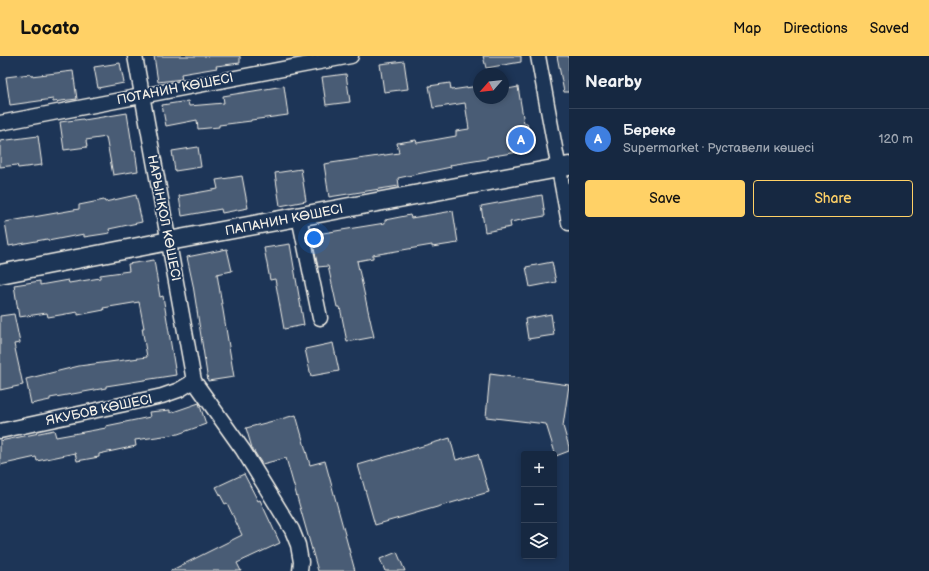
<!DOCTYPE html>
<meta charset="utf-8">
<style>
:root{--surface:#162841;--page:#23344c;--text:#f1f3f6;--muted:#9ea6b1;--line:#35445a;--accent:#ffd166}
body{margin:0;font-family:"Balsamiq Sans",sans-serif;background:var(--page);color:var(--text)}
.controls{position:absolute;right:12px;bottom:12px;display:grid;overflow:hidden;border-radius:4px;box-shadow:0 2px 6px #0003}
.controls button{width:36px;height:36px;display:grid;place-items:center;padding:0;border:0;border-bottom:1px solid var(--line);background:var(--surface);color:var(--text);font:20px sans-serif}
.compass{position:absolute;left:473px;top:12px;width:36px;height:36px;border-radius:50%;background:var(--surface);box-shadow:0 2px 6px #0003;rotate:242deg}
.you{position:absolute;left:314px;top:182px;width:14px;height:14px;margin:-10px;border:3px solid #fff;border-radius:50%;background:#1a73e8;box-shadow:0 0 0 6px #1a73e833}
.badge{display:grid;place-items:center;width:26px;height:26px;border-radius:50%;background:var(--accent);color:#fff;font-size:13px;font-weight:700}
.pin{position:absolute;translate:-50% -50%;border:2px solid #fff;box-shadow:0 1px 4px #0006}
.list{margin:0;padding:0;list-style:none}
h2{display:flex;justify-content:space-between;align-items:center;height:52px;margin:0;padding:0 16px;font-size:17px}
h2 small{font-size:13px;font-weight:400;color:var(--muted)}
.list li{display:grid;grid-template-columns:26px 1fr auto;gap:12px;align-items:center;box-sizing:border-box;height:60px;padding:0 16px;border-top:1px solid var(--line)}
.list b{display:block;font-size:15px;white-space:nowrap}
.list p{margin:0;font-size:13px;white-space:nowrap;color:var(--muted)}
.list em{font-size:13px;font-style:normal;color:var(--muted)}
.actions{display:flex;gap:8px;padding:12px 16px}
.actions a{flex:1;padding:9px 0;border:1px solid var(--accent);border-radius:4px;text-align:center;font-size:14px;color:var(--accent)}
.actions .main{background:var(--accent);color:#111}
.icon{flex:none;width:22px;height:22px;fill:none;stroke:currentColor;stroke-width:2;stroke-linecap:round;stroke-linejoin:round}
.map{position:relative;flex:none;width:569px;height:515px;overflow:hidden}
header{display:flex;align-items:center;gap:24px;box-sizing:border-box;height:56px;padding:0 20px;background:var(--accent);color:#111}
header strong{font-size:19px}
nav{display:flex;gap:22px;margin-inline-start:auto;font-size:14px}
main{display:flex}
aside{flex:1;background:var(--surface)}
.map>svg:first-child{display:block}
</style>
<header>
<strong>Locato</strong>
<nav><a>Map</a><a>Directions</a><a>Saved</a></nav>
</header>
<main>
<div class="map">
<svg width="569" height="515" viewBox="0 0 569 515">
<rect width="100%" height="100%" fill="#1d3557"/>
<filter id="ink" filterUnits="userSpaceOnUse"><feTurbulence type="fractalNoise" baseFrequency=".025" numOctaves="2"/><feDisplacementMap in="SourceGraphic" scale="8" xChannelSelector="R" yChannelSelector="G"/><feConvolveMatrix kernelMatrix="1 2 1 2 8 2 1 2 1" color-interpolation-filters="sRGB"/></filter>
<g filter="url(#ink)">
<g fill="#485b74" stroke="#f4f1e8">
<path d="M154,0H240V7L216,10L217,12L181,18L182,23L158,26Z"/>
<path d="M483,0H521V6L486,12Z"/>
<path d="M557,0H569V36H564Z"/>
<path d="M404,5L408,33L384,36L380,8Z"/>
<path d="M120,7L124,27L98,32L94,11Z"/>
<path d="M73,15L77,43L53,46V43L10,49L6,21L30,18L31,20Z"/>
<path d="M346,18L350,46L326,49L322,21Z"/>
<path d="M450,27L451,34L479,30V42H503V34L518,31L524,67H527L531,94L487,101V103L450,109L451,111L398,122L399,130L329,141L324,108L399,97L397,87L416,84L417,87L456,80V75L469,73L465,47L433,52L429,30Z"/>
<path d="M284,30L288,59L251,64V65L219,69V71L198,73L197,64L166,70L162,49L188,45L189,50L224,47L223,40Z"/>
<path d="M127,57L133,95L135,94L138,115L113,119L106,81L86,84L87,91L64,94L60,66L83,63L84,64Z"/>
<path d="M38,80L42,109L18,112L17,109L0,111V85Z"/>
<path d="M198,91L201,111L175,115L172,95Z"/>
<path d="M301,113L306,145L280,150L275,117Z"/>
<path d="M242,120L248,152L222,157L221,153L182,160L179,140L218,133L216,124Z"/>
<path d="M136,139L142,166L109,173L110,177L84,181V178L48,185L47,183L9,190L5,166L79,153V149L104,144L105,146Z"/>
<path d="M542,139L545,160L510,166L511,171L485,176L481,150Z"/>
<path d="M453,155L458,187L432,191V189L373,199V202L357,205L374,281L347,286L340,251H337L328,210L318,211L311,179L385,167V164L410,159L411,162Z"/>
<path d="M290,188L304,269L284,273L275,223L270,224L264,192Z"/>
<path d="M227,193L232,215L217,218L234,321L208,325L193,229L187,201Z"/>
<path d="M154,204L160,241L163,240L176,319L106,330V332L50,342V344L31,348L26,323L79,310L147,301L142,272H144L139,246L103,252L104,254L78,259V256L48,261L47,257L19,261L14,229L40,225V229L68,224L69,227L100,222V219L129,215L128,208Z"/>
<path d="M552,206L556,226L530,231L526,211Z"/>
<path d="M14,258L20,287L14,288L23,329L0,334V260Z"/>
<path d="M551,258L554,279L528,283L525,263Z"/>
<path d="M333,287L339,315L311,320L305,293Z"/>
<path d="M490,318L569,329L563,370L569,391V395L556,400L546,368L486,361Z"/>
<path d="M199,347L206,368L178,378L135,384L136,390L99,398V401L77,405L75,397L37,405L36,401L0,409V385L54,374L56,381L106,372V370L150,361L149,356L170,354V357Z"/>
<path d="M296,359L310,409L325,405L355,515H318L286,402L262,408L252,392L246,372Z"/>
<path d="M450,382L456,404L478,398L489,436L375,469L358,409Z"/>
<path d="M244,418L258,445L260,444L280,487L237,507L241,515H170L242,479L227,447L225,448L216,431Z"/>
<path d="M397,496L405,515H385L380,503Z"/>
</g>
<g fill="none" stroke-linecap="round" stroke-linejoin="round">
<g stroke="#f4f1e8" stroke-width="17">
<g id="minor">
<path d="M135,0L194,325L243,394L292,474L298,489L301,506L300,515"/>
<path d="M538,0L569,167"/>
<path d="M0,67L351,0"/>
<path d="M299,161L320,262"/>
<path d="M0,375L162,340L179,334L194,325"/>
</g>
</g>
<g stroke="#f4f1e8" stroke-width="21">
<path id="major" d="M0,218L169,185L569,110"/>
</g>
<use href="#minor" stroke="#1d3557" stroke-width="14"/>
<use href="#major" stroke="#1d3557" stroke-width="18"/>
</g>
</g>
<g text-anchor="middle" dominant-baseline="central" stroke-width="3.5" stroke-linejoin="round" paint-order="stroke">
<g font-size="13" fill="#f4f1e8" stroke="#1d3557">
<text transform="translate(175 33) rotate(-11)">ПОТАНИН КӨШЕСІ</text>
<text transform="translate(164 162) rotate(79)">НАРЫНҚОЛ КӨШЕСІ</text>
<text transform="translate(284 164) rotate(-11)">ПАПАНИН КӨШЕСІ</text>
<text transform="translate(99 354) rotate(-12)">ЯКУБОВ КӨШЕСІ</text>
</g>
</g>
</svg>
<div class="controls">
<button>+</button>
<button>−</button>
<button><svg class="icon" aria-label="layers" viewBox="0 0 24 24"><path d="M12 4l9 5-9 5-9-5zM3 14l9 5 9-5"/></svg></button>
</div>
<svg class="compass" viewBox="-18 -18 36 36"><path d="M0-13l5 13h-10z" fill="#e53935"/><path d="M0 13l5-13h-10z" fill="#9ea6b1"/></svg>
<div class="you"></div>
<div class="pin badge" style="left:521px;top:84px;background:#3f7fe0">A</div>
</div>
<aside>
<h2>Nearby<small></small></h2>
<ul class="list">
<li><span class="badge" style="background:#3f7fe0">A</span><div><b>Береке</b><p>Supermarket · Руставели көшесі</p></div><em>120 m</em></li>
</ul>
<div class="actions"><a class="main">Save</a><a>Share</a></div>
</aside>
</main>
